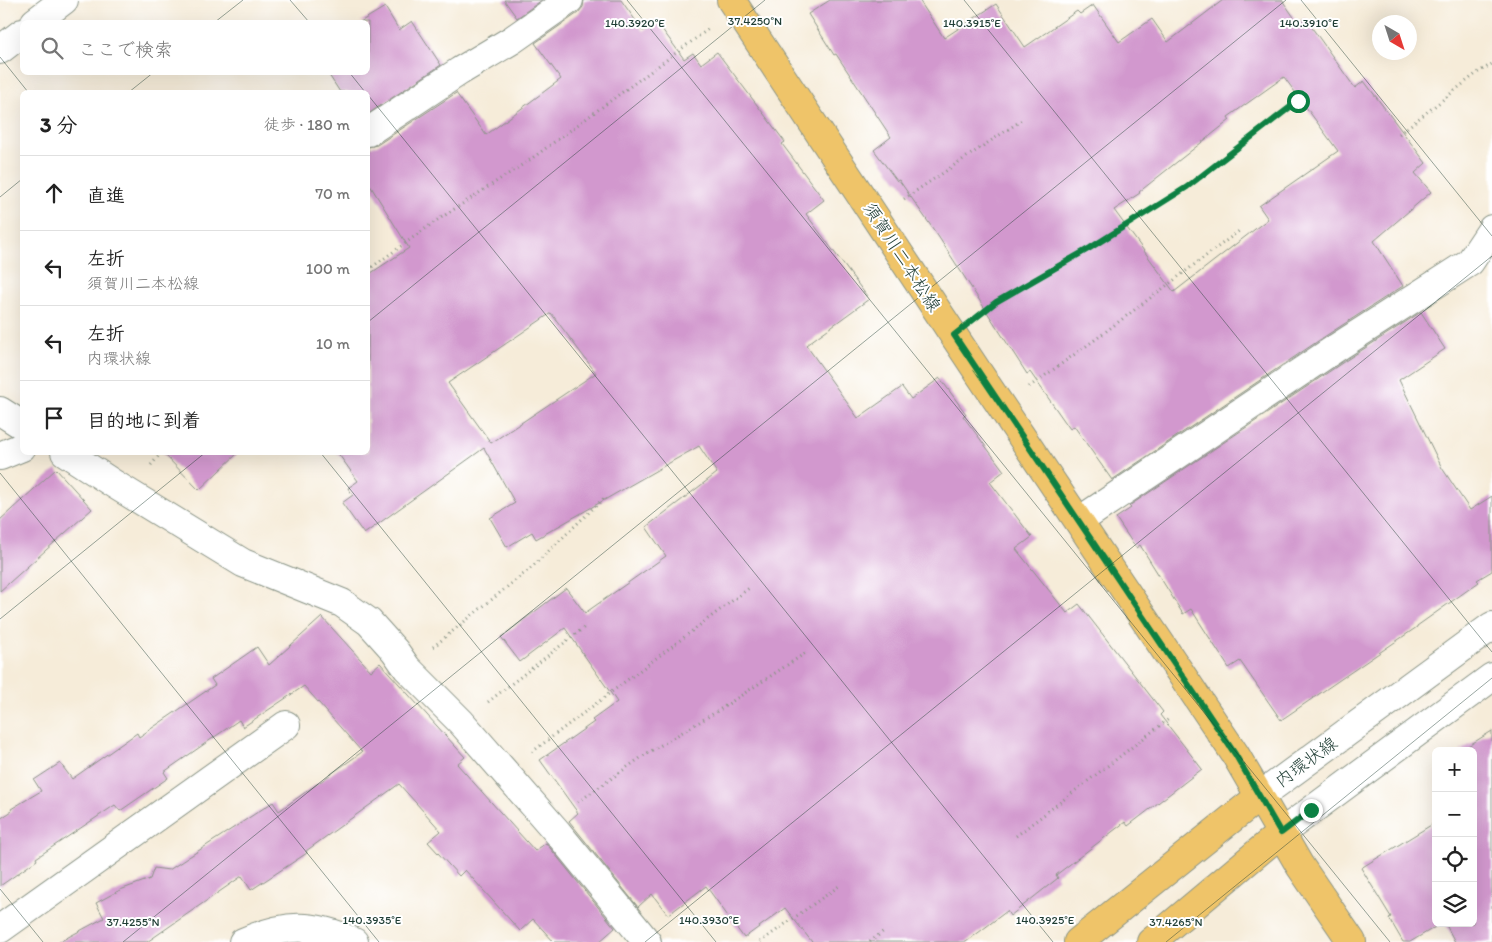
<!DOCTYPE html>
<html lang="ja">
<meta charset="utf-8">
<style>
:root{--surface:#fff;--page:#f2f2f2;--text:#222;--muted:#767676;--line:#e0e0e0}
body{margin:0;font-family:Itim,"Klee One",sans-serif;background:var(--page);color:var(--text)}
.controls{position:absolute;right:15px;bottom:15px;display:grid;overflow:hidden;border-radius:8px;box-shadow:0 5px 20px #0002}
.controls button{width:45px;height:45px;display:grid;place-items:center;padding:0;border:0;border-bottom:1px solid var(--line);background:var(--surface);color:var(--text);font:25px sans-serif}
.compass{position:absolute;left:1372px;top:15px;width:45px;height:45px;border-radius:50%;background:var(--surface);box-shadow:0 5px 20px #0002;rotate:141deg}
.stop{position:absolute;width:15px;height:15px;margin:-11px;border:4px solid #0b8043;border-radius:50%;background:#fff}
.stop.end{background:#0b8043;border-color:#fff;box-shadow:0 1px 5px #0008}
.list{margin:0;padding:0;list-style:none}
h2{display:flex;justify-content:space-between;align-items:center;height:65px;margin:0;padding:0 20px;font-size:21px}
h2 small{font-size:16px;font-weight:400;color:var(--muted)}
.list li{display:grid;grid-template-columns:32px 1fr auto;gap:15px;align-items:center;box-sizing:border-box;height:75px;padding:0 20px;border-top:1px solid var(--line)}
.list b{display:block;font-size:19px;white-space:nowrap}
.list p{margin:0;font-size:16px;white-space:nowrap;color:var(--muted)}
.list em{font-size:16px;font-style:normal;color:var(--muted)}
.icon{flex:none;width:28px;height:28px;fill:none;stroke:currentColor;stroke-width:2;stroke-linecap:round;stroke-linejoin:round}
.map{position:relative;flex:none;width:1492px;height:942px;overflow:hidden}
.search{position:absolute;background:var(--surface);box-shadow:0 5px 20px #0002;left:20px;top:20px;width:350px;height:55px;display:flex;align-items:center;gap:12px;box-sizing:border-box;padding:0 18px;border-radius:8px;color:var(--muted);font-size:19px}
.panel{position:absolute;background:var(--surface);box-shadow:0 5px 20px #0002;left:20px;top:90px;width:350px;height:365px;border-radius:8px}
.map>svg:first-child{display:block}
</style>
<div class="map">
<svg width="1492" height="942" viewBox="0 0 1492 942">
<rect width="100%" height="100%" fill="#fff"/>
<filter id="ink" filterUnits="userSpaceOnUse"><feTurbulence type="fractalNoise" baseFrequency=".02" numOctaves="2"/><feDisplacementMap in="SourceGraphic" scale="10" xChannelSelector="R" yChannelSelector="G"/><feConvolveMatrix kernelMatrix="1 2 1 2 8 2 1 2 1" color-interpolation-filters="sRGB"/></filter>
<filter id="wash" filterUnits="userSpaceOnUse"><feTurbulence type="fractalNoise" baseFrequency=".0096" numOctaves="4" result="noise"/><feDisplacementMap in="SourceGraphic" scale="20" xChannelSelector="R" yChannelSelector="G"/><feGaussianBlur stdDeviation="1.12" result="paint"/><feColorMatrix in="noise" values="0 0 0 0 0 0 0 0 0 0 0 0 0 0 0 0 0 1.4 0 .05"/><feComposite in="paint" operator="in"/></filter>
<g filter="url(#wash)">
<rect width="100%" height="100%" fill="#f6ecd9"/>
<g id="blocks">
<g fill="#d298ce" fill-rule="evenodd">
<path d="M504,0H542L517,18Z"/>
<path d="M584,0H621L643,31L656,21L684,59L693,53L701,64L717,52L785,142L782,144L824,200L806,214L869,299L806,345L858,418L902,387L911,399L940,378L966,414L963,416L1004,471L990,482L1032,537L1016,549L1067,613L1079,604L1163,712L1160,715L1202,769L1128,826L1125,822L1056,875L1058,878L1010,916L1007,911L966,942H812L785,908L744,938L706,886L668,915L652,894L638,907L569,821L578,813L540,760L594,722L592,720L617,702L565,628L520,662L501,637L566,588L585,613L666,556L646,527L717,473L699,446L536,539L532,532L507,547L490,518L515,503L484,448L364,534L342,503L353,495L348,488L358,481L337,452H368V275L409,248L368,182V147L377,145L456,93L486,135L561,79L535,43L578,13L583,7ZM551,313L596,373L491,443L448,383Z"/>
<path d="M830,0H919L944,38L996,4L1025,47L1077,11L1080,14L1093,5L1119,42L1152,19L1168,42L1223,0H1282L1298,23L1305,18L1355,88L1364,81L1426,163L1415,173L1431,192L1374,241L1403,286L1327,335L1112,480L1074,426L1070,429L1030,372L1027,374L938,236L899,180L897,181L874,150L891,137L836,54L834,55L808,14ZM1284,77L1338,151L1259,206L1268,219L1174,292L1114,210L1140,193L1139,192L1230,120L1228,117Z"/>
<path d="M385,7L399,30L412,21L441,65L368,114V92H340L327,72H368V22H360Z"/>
<path d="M1421,312L1445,349L1399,380L1442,468L1470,510L1492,496V571L1477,580L1479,582L1417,626V627L1281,720L1240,661L1229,668L1191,609L1183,614L1140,545L1136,548L1116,518L1131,508L1129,506L1345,361Z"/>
<path d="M162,452H239L199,490Z"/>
<path d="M56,469L92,509L0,591V520Z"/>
<path d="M322,617L371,671L380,663L465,757L457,764L535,851L546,843L615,928L599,942H554L533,919L520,931L465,870L459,876L428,842L441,831L399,784L306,851L307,853L251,890L242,876L147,942H59L104,918L96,903L120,890L150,879L154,868L169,870L273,802L279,811L362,752L304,686L243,727L239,720L164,772L168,778L120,811L115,805L36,858L37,860L0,886V819L12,811L11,809L41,791L34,780L60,763L72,779L137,733L139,737L215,685L211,679L257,647L269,665Z"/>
<path d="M1492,731V942H1455L1445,923H1473V751H1460Z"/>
<path d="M1436,822V923H1442L1410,942H1403L1389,918L1391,917L1361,868Z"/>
</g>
</g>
</g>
<g filter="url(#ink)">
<use href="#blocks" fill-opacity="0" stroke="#8a9486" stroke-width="1"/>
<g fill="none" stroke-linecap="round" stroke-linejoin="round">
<g stroke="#8a9486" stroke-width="30">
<g id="minor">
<path d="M35,22L64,0"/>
<path d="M0,50L22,33"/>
<path d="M368,132L460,71L512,40L569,0"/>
<path d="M0,411L22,425"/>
<path d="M65,452L114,484L243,563L342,603L369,622L395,651L407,668L461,722L558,833L647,942"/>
<path d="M0,456L22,447"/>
<path d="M1079,521L1336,348L1470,262L1492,229"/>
<path d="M1260,796L1492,626"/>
<path d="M1281,833L1492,677"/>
<path d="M0,929L286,725"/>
<path d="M243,942C285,924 312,922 354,942"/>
</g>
</g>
<g stroke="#8a9486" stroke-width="30">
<g id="major">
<path d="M731,0L978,372L1235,754L1300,866L1352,942"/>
<path d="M1078,942L1260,796"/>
<path d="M1151,942L1281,833"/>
</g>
</g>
<g stroke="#8a9486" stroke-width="3" stroke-dasharray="1 4" stroke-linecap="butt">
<path d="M1399,134L1477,73L1492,64"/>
<path d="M904,199L1022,120"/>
<path d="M368,270L436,221L531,159L710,28"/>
<path d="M980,314L995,302L1090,248L1187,187L1299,101"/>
<path d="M1029,387L1096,339L1239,231"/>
<path d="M151,465L162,452"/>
<path d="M433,647L532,567L604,498"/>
<path d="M488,702L586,626"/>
<path d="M532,752L749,588"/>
<path d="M578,802L646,754L716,712L807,652"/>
<path d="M1016,836L1170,718"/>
<path d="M760,942L839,886"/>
<path d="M870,942L885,930"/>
</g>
<use href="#minor" stroke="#fff" stroke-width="28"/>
<use href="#major" stroke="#efc469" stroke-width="28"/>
</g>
</g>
<g fill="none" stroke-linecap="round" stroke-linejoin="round" filter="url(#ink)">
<path stroke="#0b8043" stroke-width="6" d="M1298,101L1187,187L1090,248L996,302L954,335L1235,754L1281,833L1311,810"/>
</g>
<path fill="none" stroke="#1f3d34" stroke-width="1" stroke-opacity="0.45" d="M290,0L309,22M627,0L1390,942M964,0L1492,652M1301,0L1492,236M215,22L243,0M0,57L28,92M349,72L365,92M129,92L154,72M368,95L1053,942M0,197L22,179M368,322L765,0M320,452L716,942M0,473L379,942M0,619L206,452M0,889L43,942M123,942L1286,0M645,942L1492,256M1166,942L1492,678"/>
<g text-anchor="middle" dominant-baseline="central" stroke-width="4" stroke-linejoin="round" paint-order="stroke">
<g font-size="18" fill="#1f3d34" stroke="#fff">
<text transform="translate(902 257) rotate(57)">須賀川二本松線</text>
<text transform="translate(1306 762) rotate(-36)">内環状線</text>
</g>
</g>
<g font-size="12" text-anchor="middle" fill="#1f3d34" stroke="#fff" stroke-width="4" stroke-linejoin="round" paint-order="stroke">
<text x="755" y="25">37.4250°N</text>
<text x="635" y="27">140.3920°E</text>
<text x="972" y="27">140.3915°E</text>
<text x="1309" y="27">140.3910°E</text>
<text x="372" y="924">140.3935°E</text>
<text x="709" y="924">140.3930°E</text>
<text x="1045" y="924">140.3925°E</text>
<text x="133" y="926">37.4255°N</text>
<text x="1176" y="926">37.4265°N</text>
</g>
</svg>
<div class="controls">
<button>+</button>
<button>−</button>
<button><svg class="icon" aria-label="locate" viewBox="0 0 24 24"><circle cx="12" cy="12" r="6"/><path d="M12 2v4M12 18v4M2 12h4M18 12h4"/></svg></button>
<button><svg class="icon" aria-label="layers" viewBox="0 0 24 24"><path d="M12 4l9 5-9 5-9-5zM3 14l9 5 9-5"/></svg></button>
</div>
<svg class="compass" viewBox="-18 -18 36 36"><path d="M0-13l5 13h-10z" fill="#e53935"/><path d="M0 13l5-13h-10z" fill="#767676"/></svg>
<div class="stop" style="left:1298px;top:101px"></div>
<div class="stop end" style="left:1311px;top:810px"></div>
<div class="search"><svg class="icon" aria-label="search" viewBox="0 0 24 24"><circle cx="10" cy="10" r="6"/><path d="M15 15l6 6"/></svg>ここで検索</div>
<section class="panel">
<h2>3 分<small>徒歩 · 180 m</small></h2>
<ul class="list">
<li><svg class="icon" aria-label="ahead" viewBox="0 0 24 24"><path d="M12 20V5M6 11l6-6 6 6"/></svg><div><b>直進</b></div><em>70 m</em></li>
<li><svg class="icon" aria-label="left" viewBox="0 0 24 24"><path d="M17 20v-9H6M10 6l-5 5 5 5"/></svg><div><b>左折</b><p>須賀川二本松線</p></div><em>100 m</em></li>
<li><svg class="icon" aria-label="left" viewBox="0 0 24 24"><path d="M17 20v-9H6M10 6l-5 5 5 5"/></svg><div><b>左折</b><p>内環状線</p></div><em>10 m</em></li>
<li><svg class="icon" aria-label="arrive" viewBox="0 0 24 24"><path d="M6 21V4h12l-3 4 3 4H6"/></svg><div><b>目的地に到着</b></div></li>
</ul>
</section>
</div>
